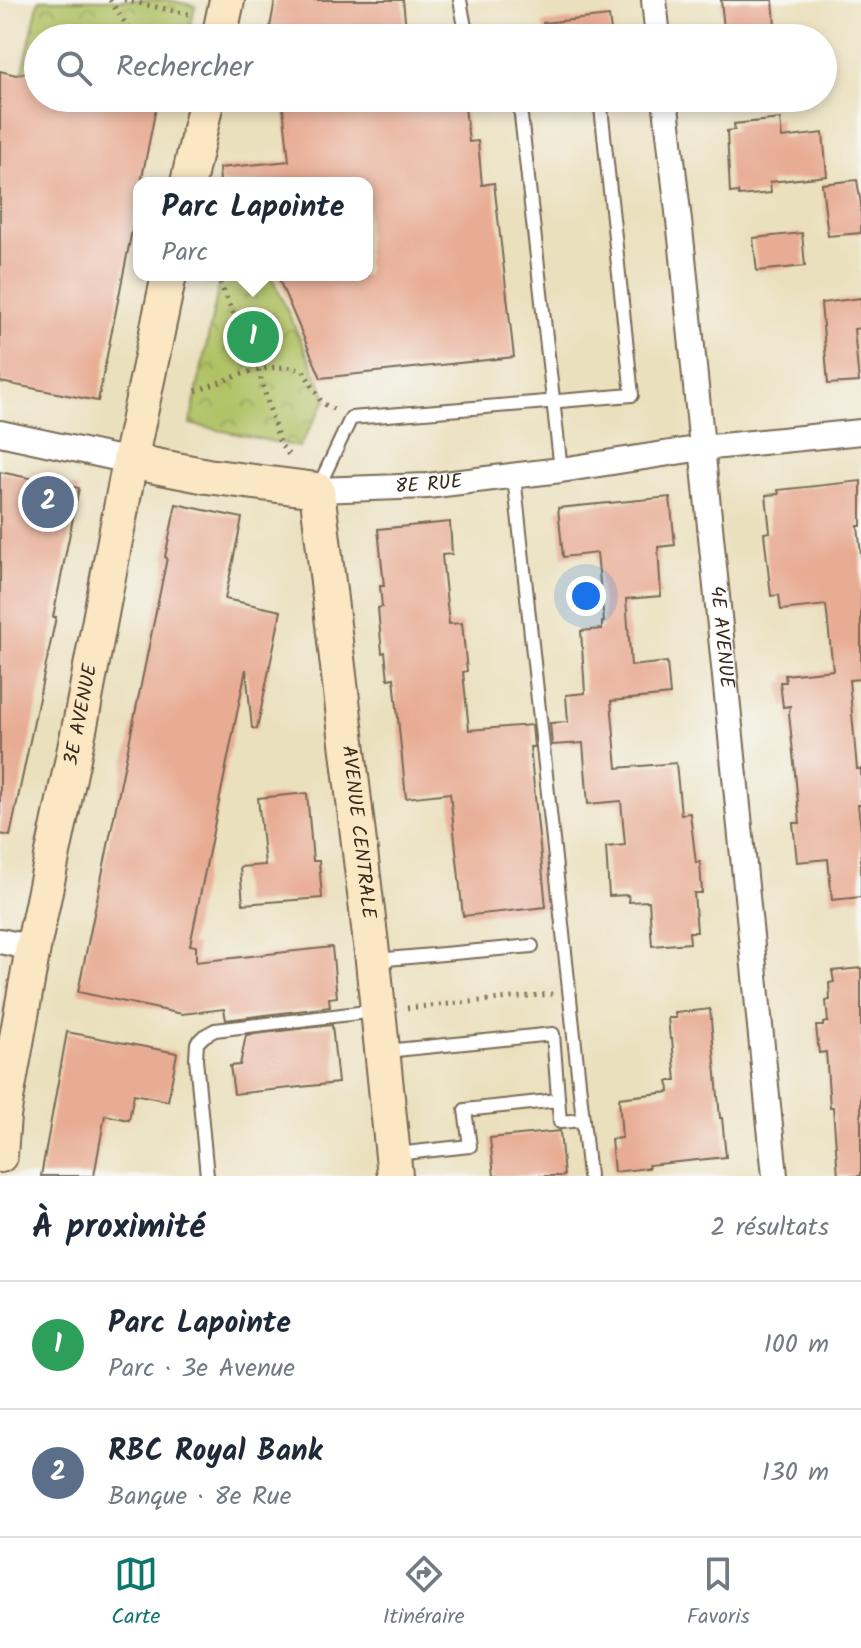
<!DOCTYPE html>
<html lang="fr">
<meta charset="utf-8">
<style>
:root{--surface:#fff;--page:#f2f2f3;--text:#1f2937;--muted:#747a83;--line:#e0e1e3;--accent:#0f766e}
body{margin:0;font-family:Kalam,sans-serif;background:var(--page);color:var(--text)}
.you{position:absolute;left:586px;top:596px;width:28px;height:28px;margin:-20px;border:6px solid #fff;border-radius:50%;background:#1a73e8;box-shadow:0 0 0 12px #1a73e833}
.badge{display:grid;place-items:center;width:52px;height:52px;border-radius:50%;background:var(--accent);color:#fff;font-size:26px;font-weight:700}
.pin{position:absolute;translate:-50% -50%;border:4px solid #fff;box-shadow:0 2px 8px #0006}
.popup{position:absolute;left:133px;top:177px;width:240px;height:104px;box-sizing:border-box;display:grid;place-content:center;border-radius:16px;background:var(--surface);filter:drop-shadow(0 2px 6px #0005);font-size:26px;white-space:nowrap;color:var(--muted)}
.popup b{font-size:30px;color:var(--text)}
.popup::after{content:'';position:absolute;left:50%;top:100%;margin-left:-16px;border:16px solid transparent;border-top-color:var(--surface)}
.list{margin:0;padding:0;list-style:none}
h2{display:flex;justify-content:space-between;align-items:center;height:104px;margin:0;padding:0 32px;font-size:34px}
h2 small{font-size:26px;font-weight:400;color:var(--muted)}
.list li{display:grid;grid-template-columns:52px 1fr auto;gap:24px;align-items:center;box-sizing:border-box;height:128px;padding:0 32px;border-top:2px solid var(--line)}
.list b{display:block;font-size:30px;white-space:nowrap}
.list p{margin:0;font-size:26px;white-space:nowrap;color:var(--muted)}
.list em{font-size:26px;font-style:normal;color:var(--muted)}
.icon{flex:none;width:44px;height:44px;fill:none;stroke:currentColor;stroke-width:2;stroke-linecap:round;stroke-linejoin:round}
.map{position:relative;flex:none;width:861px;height:1176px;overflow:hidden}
.search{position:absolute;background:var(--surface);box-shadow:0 4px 12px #0003;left:24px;right:24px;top:24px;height:88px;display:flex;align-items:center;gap:20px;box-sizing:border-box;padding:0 28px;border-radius:44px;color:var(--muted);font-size:30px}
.sheet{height:360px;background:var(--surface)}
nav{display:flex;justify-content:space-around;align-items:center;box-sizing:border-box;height:112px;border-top:2px solid var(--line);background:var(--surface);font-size:22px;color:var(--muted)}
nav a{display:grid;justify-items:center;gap:4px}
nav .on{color:var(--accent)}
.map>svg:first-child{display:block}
</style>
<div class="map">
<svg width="861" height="1176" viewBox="0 0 861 1176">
<defs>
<pattern id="park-crowns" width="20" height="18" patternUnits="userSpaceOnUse" patternTransform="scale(2)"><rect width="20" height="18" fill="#b0c164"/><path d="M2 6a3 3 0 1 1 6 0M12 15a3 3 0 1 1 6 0" fill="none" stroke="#909d52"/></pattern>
</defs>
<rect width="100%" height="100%" fill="#f6f6f2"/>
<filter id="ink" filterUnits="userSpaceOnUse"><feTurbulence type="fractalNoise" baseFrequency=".0125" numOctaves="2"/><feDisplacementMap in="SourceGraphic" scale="16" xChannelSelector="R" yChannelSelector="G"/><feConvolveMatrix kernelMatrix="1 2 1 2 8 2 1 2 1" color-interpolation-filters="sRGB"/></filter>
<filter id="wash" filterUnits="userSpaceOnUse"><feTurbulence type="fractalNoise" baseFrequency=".006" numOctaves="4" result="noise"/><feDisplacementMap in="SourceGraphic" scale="32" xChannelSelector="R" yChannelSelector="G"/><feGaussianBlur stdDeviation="1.8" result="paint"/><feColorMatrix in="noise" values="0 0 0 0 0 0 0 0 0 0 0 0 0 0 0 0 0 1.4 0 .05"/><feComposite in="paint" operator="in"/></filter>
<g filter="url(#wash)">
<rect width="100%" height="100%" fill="#ebe0bd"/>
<g fill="url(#park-crowns)" stroke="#767641" stroke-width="2">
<path d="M39,0H169L195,6L188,38H38V75L23,72Z"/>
<path d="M221,275H271L327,398L299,447L190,424Z"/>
</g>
<g id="blocks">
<g fill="#e8ab93">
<path d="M275,0H403L406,29L323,38H268Z"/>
<path d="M721,0H773L776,38H725Z"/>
<path d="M609,16L612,38H544L543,23Z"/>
<path d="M38,69V98H132L157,103L141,183H139V195L98,401L0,382V71L16,75Z"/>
<path d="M282,98H464L469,142L478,141L482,185L494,183L514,357L321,378L277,275H367V183H220L219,168L289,161Z"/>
<path d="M780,119L782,138L823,133L827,176L770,182L771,193L739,196L738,192L730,193L727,131L735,130L734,124Z"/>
<path d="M857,180L861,204V233L828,236L822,184Z"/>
<path d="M802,233L805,266L757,271L753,238Z"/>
<path d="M861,298V328L854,329L859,382L828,384L821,303Z"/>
<path d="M0,472L79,488L53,617H56L10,836L0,834Z"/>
<path d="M861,481V526H858L861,555V679L849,680L857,769H861V805H858L861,830V897L832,900L828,859L797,862L793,823H800L789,713L790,706L783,707L780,682H786L785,675L833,670L826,605L781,610L779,595L771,596L764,533L770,532L766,495L779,494L778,490Z"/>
<path d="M670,497L675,545L658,547L661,596L626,599L631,666L667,662L670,695L611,701L617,768L676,763L681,814L690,813L696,863L700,862L702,893H694L697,932H689L690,943L652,946L649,901L629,902L628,895L609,896L606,847L625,845L621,801L588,804L583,743L552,745L550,723L568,722L566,695L585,693L581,631L602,629V622H604L597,553L563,557L558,508Z"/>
<path d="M176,504L242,518L225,599L281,611L257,729L252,728L246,669L190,945L196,946V962L332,947L337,997L329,998L330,1007L226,1020L224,1009L182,1014L78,992L167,558L165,557Z"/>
<path d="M450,522L452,554L442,555L449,624L462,623L467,671L463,672L469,730L532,725L534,747H530L546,907L463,916L450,793L406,798L394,678L388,679L385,652L382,653L378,608L382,607L380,586H384L378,529Z"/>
<path d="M307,793L313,861H319L322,898L243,904L240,867L265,865L258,798Z"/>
<path d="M861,968V1176H838L833,1107H830L826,1052L819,1053L816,1026H823V1023L828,1022L826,1001L830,1000L829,983L834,982L832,971Z"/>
<path d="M710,1009L720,1118H722L726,1157L648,1165L649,1168L614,1172L611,1139L622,1138L619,1098L669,1092L668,1081H676L672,1039H670L668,1018H676L675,1013Z"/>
<path d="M332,1025L338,1083L234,1094L230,1066L240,1065L246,1035Z"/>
<path d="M67,1032L177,1053L168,1101L134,1094L129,1120L105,1115L94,1176H41Z"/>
<path d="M560,1131L564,1176H494L490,1138Z"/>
</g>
</g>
</g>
<g filter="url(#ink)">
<use href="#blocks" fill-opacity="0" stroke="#796a56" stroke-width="2"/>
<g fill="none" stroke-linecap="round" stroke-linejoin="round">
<g stroke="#796a56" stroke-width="16">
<g id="lane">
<path d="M460,0L467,38"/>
<path d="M504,98L520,107"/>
<path d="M561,470L520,107L596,98"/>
<path d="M514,476L589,1176"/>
<path d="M317,490L351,418L632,395L600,98"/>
<path d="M376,960L532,946"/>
<path d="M386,1051L553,1034L560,1122L583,1120"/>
<path d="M396,1154L470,1146L465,1110L558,1100"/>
<path d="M207,1176L196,1059L197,1043L204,1036L215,1030L375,1011"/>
</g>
</g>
<g stroke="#796a56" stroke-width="28">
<g id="street">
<path d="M654,0L658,38"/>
<path id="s1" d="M665,98L682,247L775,1176"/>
<path d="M0,433L130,461"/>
<path id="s2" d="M317,490L427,486L561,470L702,448L861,432"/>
<path d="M0,941L33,948"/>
</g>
</g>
<g stroke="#796a56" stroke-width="38">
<g id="secondary">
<path d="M219,38L227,0"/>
<path d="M188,183L207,98"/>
<path id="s3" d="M130,461L207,476L317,490L373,961L395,1176"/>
<path id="s4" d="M0,1155L3,1116L33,948L81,720L130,461L169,275"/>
</g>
</g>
<g stroke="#796a56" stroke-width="5" stroke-dasharray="2 6" stroke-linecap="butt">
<path d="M110,0L135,38"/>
<path d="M124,0L193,15"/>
<path d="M196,278L220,283L258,369L280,444L289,455"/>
<path d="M196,391C230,379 267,360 303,370L322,403L337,411"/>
<path d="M407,1008L553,994"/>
</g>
<use href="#lane" stroke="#fff" stroke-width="12"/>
<use href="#street" stroke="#fff" stroke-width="24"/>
<use href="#secondary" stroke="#fbe7c3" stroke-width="34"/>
</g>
</g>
<g text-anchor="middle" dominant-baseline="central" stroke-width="7" stroke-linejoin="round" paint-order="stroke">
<g font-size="20" fill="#3b2a1e" stroke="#f6f6f2">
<text stroke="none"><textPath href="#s2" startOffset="112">8E RUE</textPath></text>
<text stroke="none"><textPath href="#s1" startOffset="542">4E AVENUE</textPath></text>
<text stroke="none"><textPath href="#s4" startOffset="448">3E AVENUE</textPath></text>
<text stroke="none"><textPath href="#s3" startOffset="534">AVENUE CENTRALE</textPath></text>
</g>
</g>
</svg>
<div class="you"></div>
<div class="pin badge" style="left:253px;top:337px;background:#2e9e5b">1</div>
<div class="popup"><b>Parc Lapointe</b>Parc</div>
<div class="pin badge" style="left:48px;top:502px;background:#5c6f8a">2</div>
<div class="search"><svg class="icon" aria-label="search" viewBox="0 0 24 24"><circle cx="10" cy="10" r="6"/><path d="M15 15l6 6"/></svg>Rechercher</div>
</div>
<section class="sheet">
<h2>À proximité<small>2 résultats</small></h2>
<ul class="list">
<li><span class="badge" style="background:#2e9e5b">1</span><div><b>Parc Lapointe</b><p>Parc · 3e Avenue</p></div><em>100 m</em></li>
<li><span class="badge" style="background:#5c6f8a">2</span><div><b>RBC Royal Bank</b><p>Banque · 8e Rue</p></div><em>130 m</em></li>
</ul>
</section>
<nav>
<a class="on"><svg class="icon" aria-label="map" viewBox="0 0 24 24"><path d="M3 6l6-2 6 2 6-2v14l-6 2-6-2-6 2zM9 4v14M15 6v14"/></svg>Carte</a>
<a><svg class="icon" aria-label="directions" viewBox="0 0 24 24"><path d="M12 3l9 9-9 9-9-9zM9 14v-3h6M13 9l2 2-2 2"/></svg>Itinéraire</a>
<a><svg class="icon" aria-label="saved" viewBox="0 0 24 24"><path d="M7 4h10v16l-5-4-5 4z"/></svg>Favoris</a>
</nav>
